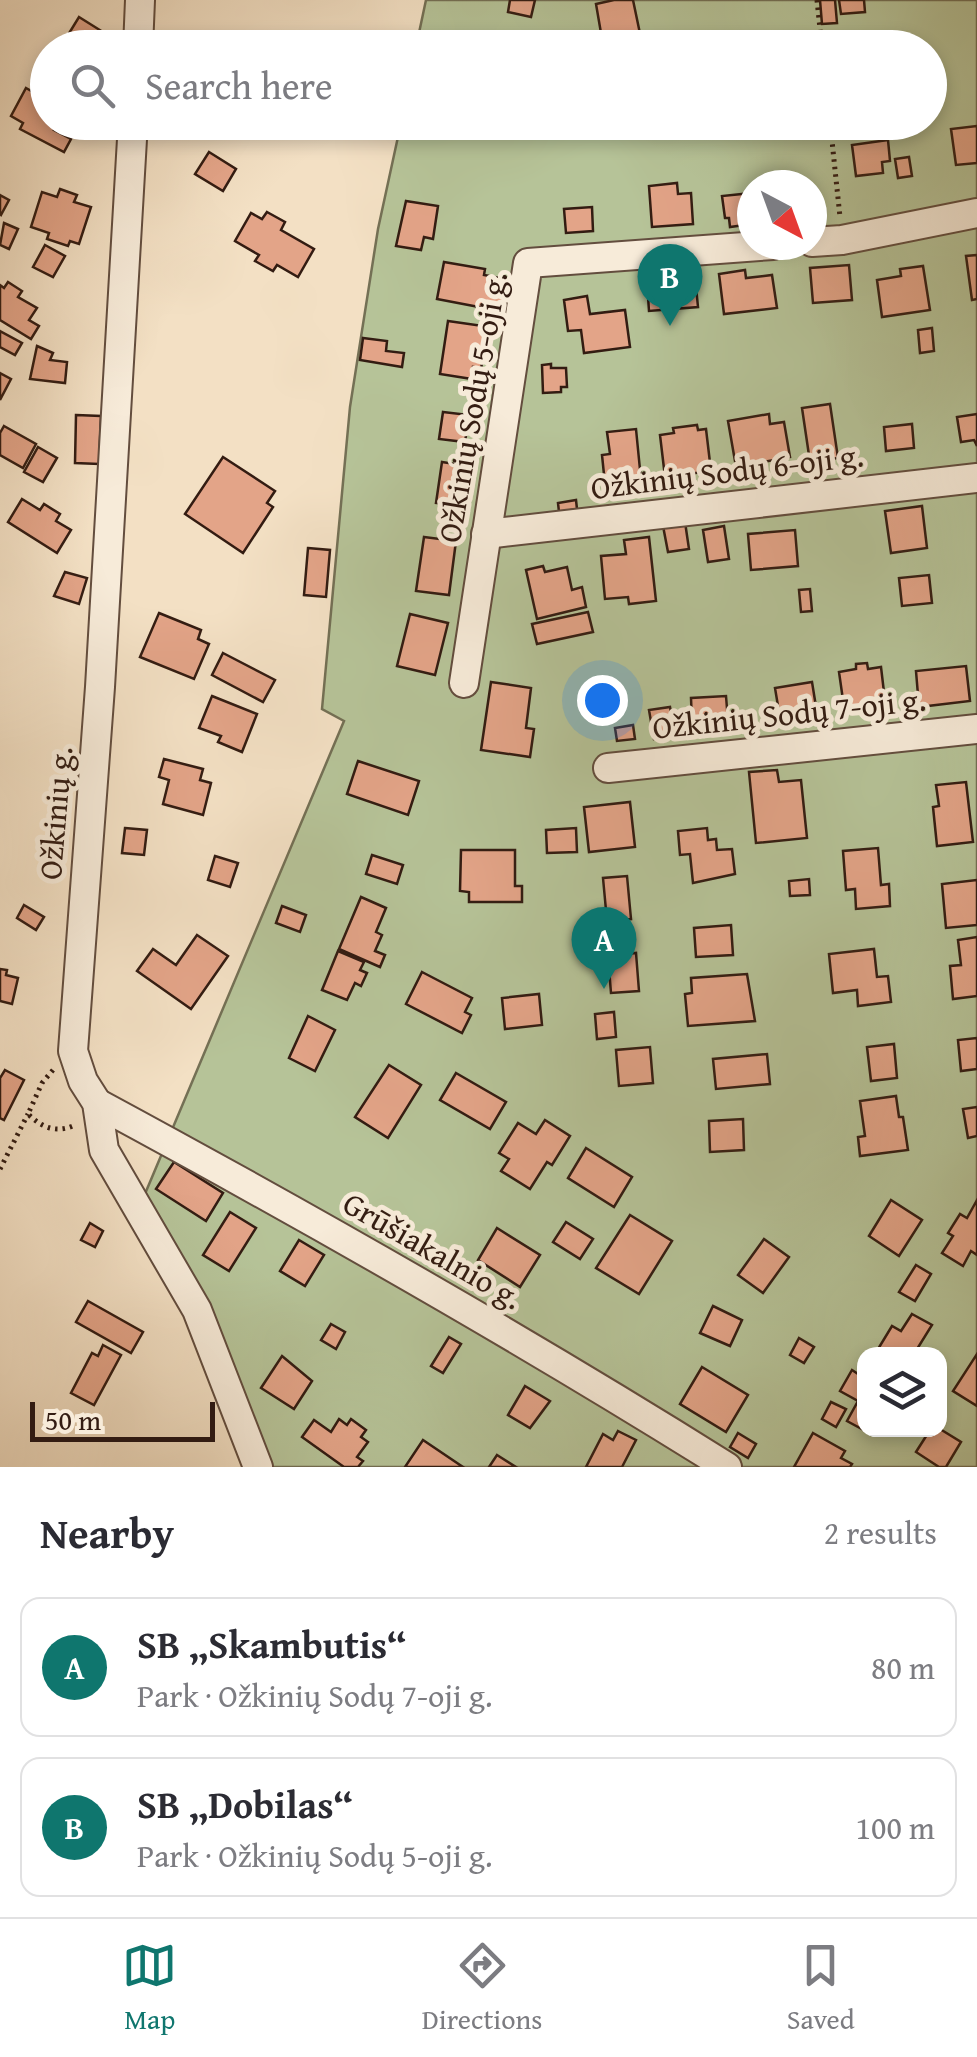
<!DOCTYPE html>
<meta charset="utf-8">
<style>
:root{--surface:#fff;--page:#f7f7f7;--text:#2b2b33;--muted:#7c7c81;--line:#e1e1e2;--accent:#0f766e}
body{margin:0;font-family:"Gentium Book Plus",serif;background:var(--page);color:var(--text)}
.controls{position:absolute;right:30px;bottom:30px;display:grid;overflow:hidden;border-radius:20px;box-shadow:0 5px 15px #0003}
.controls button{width:90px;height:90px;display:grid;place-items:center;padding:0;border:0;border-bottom:2px solid var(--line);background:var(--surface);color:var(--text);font:50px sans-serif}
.compass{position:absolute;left:737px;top:170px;width:90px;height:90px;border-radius:50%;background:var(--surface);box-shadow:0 5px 15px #0003;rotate:139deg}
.scale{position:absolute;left:30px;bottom:25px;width:185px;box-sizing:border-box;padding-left:10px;border:5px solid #331c12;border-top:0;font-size:28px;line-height:35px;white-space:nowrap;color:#331c12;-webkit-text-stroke:8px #f7ebd9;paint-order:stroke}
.you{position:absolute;left:602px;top:700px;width:35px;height:35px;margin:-25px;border:8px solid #fff;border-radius:50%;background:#1a73e8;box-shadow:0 0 0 15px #1a73e833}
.badge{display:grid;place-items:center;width:65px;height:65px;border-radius:50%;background:var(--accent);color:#fff;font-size:32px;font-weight:700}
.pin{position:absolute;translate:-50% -82px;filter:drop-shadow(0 2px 5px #0008)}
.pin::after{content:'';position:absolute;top:52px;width:35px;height:30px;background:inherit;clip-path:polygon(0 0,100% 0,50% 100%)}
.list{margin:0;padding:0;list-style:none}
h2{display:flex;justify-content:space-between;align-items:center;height:130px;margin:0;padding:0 40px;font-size:42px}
h2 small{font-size:32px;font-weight:400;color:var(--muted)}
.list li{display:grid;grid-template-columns:65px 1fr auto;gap:30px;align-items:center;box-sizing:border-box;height:140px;margin:0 20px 20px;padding:0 20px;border:2px solid var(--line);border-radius:20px}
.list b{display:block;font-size:38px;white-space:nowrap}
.list p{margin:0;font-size:32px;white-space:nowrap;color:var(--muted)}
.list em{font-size:32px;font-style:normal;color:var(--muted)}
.icon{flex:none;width:55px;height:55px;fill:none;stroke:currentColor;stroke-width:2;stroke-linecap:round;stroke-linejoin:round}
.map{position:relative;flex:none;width:977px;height:1467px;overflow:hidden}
.search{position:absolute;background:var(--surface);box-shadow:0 5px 15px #0003;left:30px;right:30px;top:30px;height:110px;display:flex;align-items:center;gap:25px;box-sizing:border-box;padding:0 35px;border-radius:55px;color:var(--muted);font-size:38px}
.sheet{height:450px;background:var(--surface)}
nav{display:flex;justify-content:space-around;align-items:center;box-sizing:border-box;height:140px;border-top:2px solid var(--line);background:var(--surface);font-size:28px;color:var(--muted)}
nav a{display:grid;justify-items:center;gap:5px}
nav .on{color:var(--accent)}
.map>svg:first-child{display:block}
</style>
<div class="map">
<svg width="977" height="1467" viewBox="0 0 977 1467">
<rect width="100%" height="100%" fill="#f3e0c4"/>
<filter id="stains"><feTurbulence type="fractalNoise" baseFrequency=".002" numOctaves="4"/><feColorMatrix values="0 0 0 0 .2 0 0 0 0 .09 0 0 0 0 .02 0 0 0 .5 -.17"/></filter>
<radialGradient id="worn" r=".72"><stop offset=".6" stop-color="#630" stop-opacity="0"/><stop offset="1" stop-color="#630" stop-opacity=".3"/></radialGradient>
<path fill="#b6c398" stroke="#747055" stroke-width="2.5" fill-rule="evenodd" d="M426,0H977V1467H269L142,1201L344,721L322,709L350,407L378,229L401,123L930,122V48L416,47ZM752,185H812V245H752ZM864,1354H940V1430H864Z"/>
<g fill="#e3a488" stroke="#331c12" stroke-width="2.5">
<path d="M510,0H535L531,17L508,12Z"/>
<path d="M614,0H633L643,48H591L589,35L601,33L596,4Z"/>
<path d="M820,0H835L837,23L822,24Z"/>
<path d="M839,0H864L865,12L841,14Z"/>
<path d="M79,17L103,32L96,42L106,48H60Z"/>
<path d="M930,53H933L938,83L930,85Z"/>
<path d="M26,88L35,93L38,88L48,93V122H59L54,130L71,139L64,152L20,129L23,123L11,116Z"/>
<path d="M977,126V163L956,165L951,129Z"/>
<path d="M888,140L890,161L882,162L883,173L856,176L852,145Z"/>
<path d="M209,152L236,169L223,191L195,174Z"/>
<path d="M909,157L912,176L898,178L895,159Z"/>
<path d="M677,183L678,194L691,193L693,224L652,227L649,186Z"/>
<path d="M60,189L77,195L74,202L91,207L79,244L70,241L68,246L47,239L49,233L31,227L42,192L57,197Z"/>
<path d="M752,193V224L730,227L729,218H725L722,196Z"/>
<path d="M0,195L9,200L1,215L0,214Z"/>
<path d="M406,201L438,206L433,239L424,237L421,250L396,246Z"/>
<path d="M592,207L593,231L566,233L564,209Z"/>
<path d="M267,212L285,222L281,230L314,249L298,277L277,265L273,271L255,261L259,255L235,241L251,213L262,219Z"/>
<path d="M4,223L18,229L9,249L0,245Z"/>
<path d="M45,245L65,256L53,277L33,267Z"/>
<path d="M977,255V299L972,300L966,256Z"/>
<path d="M444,262L485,269L484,275L511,280L505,312L437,299Z"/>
<path d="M849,265L852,300L813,303L810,268Z"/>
<path d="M923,266L930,310L882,317L877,280L901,276L900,269Z"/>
<path d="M745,270L746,278L772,275L777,308L724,314L719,274Z"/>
<path d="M695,277L698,307L649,311L647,282Z"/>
<path d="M8,282L22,291L18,297L37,308L29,320L39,326L31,339L0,320V285L4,288Z"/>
<path d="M587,296L590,314L625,310L630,347L584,353L581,330L568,331L564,300Z"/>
<path d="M448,321L490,327L481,368L473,367L472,379L440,374Z"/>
<path d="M932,328L934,351L920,353L918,330Z"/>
<path d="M0,331L22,343L15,355L0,347Z"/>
<path d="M363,338L387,341L386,351L404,353L402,367L360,360Z"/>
<path d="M37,346L53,353L50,360L67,362L65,383L30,379Z"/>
<path d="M551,364V368H566L567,387H561V392L543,393L542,365Z"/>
<path d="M0,373L11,379L0,400Z"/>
<path d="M830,404L838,458L810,462L802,408Z"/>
<path d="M443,412L469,415L465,442L439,439Z"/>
<path d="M769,414L770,424L784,422L790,457L747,465L746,459L735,461L728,421Z"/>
<path d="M977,414V446L974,440L961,442L957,417Z"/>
<path d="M76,415L101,416L99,464L75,463Z"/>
<path d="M912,424L914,448L886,451L884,427Z"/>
<path d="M697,425L698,430L706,429L711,471L665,477L660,435L674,433L673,428Z"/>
<path d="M4,426L36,444L23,468L0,455V433Z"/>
<path d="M636,429L642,490L606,494L602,455L610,454L607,432Z"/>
<path d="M38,447L57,458L43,482L24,472Z"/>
<path d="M223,457L275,491L267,503L273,507L243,553L185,514Z"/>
<path d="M442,462L468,466L462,506L436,503Z"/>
<path d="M22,499L40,510L44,504L60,514L56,521L71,530L57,553L8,522Z"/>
<path d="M576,500L577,509L559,512L558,503Z"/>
<path d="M922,506L927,548L891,553L885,511Z"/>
<path d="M685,522L689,549L668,552L663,526Z"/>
<path d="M724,526L729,559L708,562L703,530Z"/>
<path d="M795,530L798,566L751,570L748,534Z"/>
<path d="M424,537L456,541L449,595L416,591Z"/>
<path d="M649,537L656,601L629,604L628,597L605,599L601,556L626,554L624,540Z"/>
<path d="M308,548L330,550L326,597L304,595Z"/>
<path d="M543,566L545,572L567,567L572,590L582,587L586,607L537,619L526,570Z"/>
<path d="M65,572L87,578L79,604L54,596Z"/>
<path d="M929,575L932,603L902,606L899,578Z"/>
<path d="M810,589L812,611L801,612L799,590Z"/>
<path d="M588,612L593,632L537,644L532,624Z"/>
<path d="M159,613L201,630L198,639L209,644L194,679L140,657Z"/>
<path d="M410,614L448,623L435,675L397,666Z"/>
<path d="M223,653L275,680L263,702L212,675Z"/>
<path d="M867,663L868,669L881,667L886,709L845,714L839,672L856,669V664Z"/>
<path d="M966,666L970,701L919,707L916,671Z"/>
<path d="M491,682L531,688L526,728L534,729L530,757L481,750Z"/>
<path d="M812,682L817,713L780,718L775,688Z"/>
<path d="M212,696L257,714L242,752L218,742L221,736L199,728Z"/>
<path d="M726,696L728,721L692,723L691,698Z"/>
<path d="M670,707L675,735L654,739L649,710Z"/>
<path d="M633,725L635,739L617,741L615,728Z"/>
<path d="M164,759L203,769L200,780L211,783L203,815L163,804L169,780L159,777Z"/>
<path d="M358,761L419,781L408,815L347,794Z"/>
<path d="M777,770L779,782L801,780L807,838L756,843L749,772Z"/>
<path d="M966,782L973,842L937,846L933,807L939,806L936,785Z"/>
<path d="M630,802L635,847L589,852L584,807Z"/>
<path d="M125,828L147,830L144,855L122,853Z"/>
<path d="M576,828L577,852L547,853L546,830Z"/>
<path d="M707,828L708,840L716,839L717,850L732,849L735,874L693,883L690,854L680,855L678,831Z"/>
<path d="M878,848L881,885L889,884L890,906L856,909L855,889L846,890L843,851Z"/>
<path d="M461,850H515V886H522V902H469V892L460,891Z"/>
<path d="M372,855L403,865L397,884L366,874Z"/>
<path d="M215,856L238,863L230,887L208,880Z"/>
<path d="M627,876L631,919L607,921L603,878Z"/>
<path d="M809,879L810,895L790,896L789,881Z"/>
<path d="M977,880V925L946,928L942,884Z"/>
<path d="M361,897L386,908L376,932L382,935L375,951L385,955L380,967L339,949Z"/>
<path d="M24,905L44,917L36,930L17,918Z"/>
<path d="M282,906L306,915L300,932L276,923Z"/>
<path d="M731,925L733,955L696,957L694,928Z"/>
<path d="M197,935L228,956L191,1009L137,971L153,949L176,965Z"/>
<path d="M977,937V996L953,999L950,966L961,965L958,940Z"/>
<path d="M874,949L877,977L888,976L891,1002L858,1006L857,990L833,993L829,954Z"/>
<path d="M338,951L364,962L360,970L367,973L361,986L355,983L347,1000L322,990Z"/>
<path d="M636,953L639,991L611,993L608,956Z"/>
<path d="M0,969L7,970L6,975L18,978L12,1004L0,1001Z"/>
<path d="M422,972L472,998L465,1012L471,1015L462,1033L406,1004Z"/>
<path d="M747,974L755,1021L688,1026L685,994L692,993L691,978Z"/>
<path d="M539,994L542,1025L505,1029L502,998Z"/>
<path d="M614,1012L616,1037L597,1039L595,1014Z"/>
<path d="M308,1016L335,1030L315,1071L289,1058Z"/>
<path d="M977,1038V1069L961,1071L958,1040Z"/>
<path d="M894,1044L897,1078L871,1081L867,1047Z"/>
<path d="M650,1047L653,1083L619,1086L616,1050Z"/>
<path d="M767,1054L770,1084L716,1089L713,1059Z"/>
<path d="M389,1065L421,1085L388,1138L355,1117Z"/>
<path d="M5,1070L24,1080L4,1120L0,1118V1078Z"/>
<path d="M456,1073L506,1102L490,1129L440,1100Z"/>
<path d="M896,1096L899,1117H903L908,1150L860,1156L858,1137L865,1136L860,1101Z"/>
<path d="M977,1107V1136L968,1138L963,1109Z"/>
<path d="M743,1119L744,1150L710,1152L709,1121Z"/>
<path d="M545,1120L570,1136L552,1165L547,1162L530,1189L501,1171L509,1159L499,1153L518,1123L536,1134Z"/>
<path d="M586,1148L632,1177L614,1207L568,1178Z"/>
<path d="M174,1162L223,1193L206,1221L156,1189Z"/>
<path d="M891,1200L922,1220L899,1256L869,1236Z"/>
<path d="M977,1200V1255L971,1251L963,1266L942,1253L953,1236L948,1233L960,1214L967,1218Z"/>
<path d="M230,1212L256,1228L229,1271L203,1255Z"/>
<path d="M630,1215L672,1241L639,1294L596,1268Z"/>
<path d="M566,1222L593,1239L580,1259L553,1242Z"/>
<path d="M90,1223L103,1231L95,1247L81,1240Z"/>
<path d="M497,1228L540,1255L520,1287L478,1260Z"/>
<path d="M764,1239L789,1257L763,1293L738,1275Z"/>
<path d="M299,1240L324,1255L305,1286L280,1271Z"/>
<path d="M916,1265L931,1274L915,1301L899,1292Z"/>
<path d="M88,1301L143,1332L131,1353L76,1322Z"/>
<path d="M713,1306L742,1320L730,1346L700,1333Z"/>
<path d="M912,1314L932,1325L914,1354H875L892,1326L901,1331Z"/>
<path d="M331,1324L345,1332L336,1349L321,1340Z"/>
<path d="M449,1337L461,1344L443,1373L431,1366Z"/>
<path d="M799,1338L814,1347L804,1363L790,1355Z"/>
<path d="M103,1345L121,1355L94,1405L71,1393L92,1353L98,1356Z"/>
<path d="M977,1354V1406L953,1391Z"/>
<path d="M282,1356L312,1381L294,1409L261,1388Z"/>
<path d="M702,1367L748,1395L726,1432L680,1404Z"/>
<path d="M852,1370L864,1378V1430H874L871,1434L847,1421L858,1401L840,1391Z"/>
<path d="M525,1386L550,1401L530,1428L508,1415Z"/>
<path d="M831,1402L846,1409L836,1427L822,1419Z"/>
<path d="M339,1419L347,1425L351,1419L366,1430L361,1437L368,1442L357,1457L363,1461L358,1467H344L302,1437L314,1420L331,1432Z"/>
<path d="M940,1429L961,1442L946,1467H939L916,1452L930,1430Z"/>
<path d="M618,1431L636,1440L622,1467H586L603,1434L613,1440Z"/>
<path d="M738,1433L756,1444L748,1458L730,1447Z"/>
<path d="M813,1433L845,1451L841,1458L852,1464L850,1467H794Z"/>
<path d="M423,1440L463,1467H405Z"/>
<path d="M497,1455L516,1467H489Z"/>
</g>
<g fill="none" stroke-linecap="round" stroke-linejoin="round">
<g stroke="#634d3e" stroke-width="32">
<g id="minor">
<path d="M138,48L140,0"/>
<path d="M133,122L100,687L73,1051L83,1081L97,1103L104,1150L197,1310L258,1467"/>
<path d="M812,242L842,240L977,213"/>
<path d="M486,534L977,478"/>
<path d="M464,683L528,263L773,245"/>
<path d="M608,768L977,729"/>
<path d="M97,1103C310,1218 521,1338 727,1467"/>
</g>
</g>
<g stroke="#331c12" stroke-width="5" stroke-dasharray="2.5 5" stroke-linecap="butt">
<path d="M817,0L822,48"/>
<path d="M830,122L840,217"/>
<path d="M53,1070L42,1083L28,1114C41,1127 56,1134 75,1125"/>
<path d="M0,1169L28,1114"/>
</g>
<use href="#minor" stroke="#f7ebd9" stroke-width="28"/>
</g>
<g text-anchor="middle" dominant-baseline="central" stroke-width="10" stroke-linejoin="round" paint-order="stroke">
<g font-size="32" fill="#331c12" stroke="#f7ebd9">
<text transform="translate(472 407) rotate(-80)">Ožkinių Sodų 5-oji g.</text>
<text transform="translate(727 471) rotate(-7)">Ožkinių Sodų 6-oji g.</text>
<text transform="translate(789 713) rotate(-6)">Ožkinių Sodų 7-oji g.</text>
<text transform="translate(55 813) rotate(-85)">Ožkinių g.</text>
<text transform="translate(433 1250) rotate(30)">Grūšiakalnio g.</text>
</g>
</g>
<rect width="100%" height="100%" filter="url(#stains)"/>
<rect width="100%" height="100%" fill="url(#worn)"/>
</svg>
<div class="controls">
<button><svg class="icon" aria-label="layers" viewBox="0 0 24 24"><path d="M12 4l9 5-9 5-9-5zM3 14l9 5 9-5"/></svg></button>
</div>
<svg class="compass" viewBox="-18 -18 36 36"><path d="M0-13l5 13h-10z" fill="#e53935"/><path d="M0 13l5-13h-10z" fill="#7c7c81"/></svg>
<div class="scale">50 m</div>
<div class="you"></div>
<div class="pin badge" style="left:604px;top:989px">A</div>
<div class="pin badge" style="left:670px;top:326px">B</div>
<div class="search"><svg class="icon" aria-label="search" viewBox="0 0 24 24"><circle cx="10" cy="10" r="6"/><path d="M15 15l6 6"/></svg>Search here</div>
</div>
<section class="sheet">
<h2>Nearby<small>2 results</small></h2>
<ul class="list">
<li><span class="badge">A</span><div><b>SB „Skambutis“</b><p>Park · Ožkinių Sodų 7-oji g.</p></div><em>80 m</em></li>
<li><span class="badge">B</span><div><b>SB „Dobilas“</b><p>Park · Ožkinių Sodų 5-oji g.</p></div><em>100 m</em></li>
</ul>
</section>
<nav>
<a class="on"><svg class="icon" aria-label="map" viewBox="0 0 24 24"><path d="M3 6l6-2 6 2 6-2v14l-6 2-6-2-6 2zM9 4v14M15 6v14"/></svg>Map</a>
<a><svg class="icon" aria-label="directions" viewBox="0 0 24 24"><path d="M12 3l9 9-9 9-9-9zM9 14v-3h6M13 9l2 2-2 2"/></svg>Directions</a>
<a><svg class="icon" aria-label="saved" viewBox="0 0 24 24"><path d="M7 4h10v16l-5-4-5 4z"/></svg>Saved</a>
</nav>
